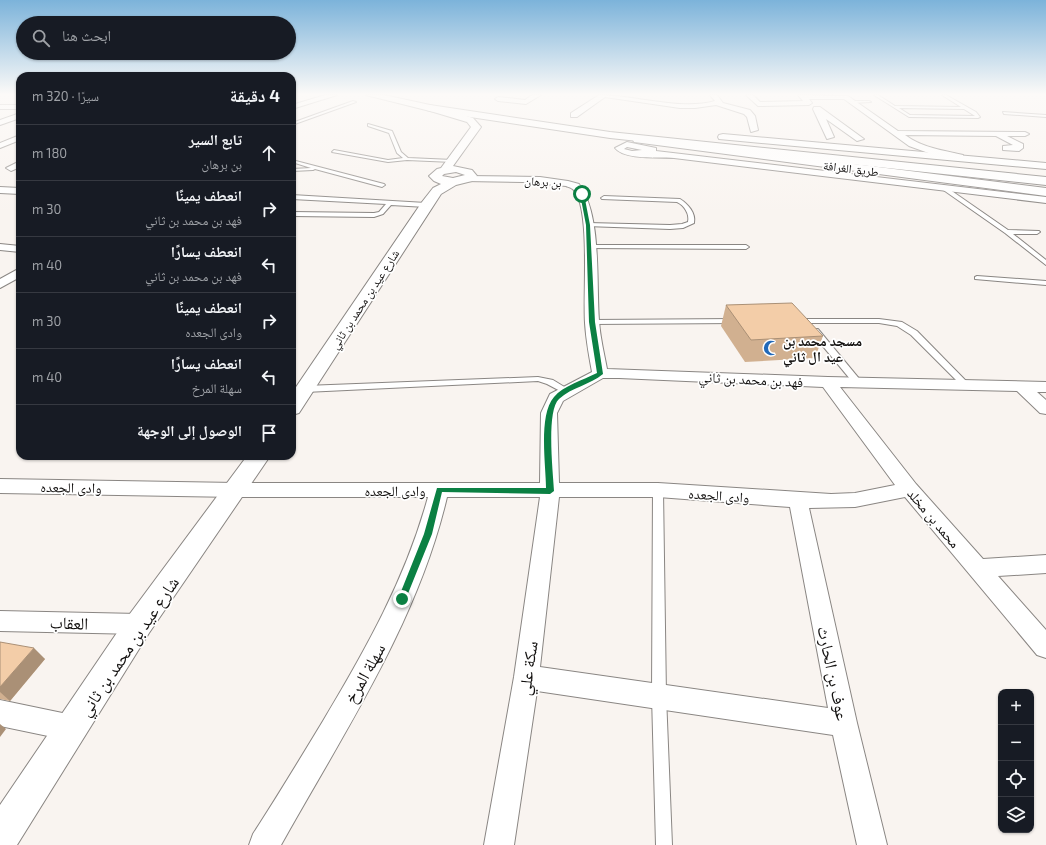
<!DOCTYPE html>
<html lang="ar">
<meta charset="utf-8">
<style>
:root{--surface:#171b24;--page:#242831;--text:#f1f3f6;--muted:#9ea1a6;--line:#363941}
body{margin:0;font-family:"Exo 2","Noto Naskh Arabic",sans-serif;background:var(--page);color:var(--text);direction:rtl}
.controls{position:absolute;right:12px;bottom:12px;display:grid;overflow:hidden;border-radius:8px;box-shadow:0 1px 3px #0004}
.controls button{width:36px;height:36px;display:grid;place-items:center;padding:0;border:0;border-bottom:1px solid var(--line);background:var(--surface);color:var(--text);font:20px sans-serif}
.stop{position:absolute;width:12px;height:12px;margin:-9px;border:3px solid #0b8043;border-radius:50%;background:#fff}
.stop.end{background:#0b8043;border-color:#fff;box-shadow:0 1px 4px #0008}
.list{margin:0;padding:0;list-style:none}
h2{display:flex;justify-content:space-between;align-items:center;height:52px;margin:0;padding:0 16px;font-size:17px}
h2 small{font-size:13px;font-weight:400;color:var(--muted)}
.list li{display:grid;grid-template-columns:26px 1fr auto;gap:12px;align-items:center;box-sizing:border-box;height:56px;padding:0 16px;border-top:1px solid var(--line)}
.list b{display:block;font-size:15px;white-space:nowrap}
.list p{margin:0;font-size:13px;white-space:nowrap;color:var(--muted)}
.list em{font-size:13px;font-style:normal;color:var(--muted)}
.icon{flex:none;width:22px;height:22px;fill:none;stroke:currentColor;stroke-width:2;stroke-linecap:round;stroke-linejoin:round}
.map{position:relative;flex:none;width:1046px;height:845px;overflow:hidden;direction:ltr}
.search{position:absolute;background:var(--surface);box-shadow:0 1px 3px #0004;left:16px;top:16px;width:280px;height:44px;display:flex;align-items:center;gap:10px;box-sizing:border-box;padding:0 14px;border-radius:22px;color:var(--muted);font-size:15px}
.panel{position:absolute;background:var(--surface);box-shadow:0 1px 3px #0004;left:16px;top:72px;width:280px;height:388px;border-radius:12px;direction:rtl}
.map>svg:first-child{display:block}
</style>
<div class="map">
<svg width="1046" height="845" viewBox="0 0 1046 845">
<rect width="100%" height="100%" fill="#f9f4f0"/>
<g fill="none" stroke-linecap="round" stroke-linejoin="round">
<g stroke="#8a8683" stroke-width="2">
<g id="service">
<path d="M878,95L895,106L961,107L942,95H946L976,112L980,117L978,118L909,117L874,95ZM899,108L964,109L975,116L910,115Z"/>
<path d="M353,101L356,102L292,125V123Z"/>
<path d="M852,101H869L871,102L851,103Z"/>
<path d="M1003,112L1046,115V117L1004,114Z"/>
<path d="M368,124L392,131L401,152L408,158L453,160L455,161L453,162L407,160L388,162L332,152L334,150L388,160L403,158L397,153L389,133L368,126Z"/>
<path d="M292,160L384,184L385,185L382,187L315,169L313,170L292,171V169L311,168L292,162Z"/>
<path d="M942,187H946L1008,230L1039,231L1040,232L1037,234H1013L1046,260V265L1005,233L942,189Z"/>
<path d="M292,195L426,203L429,205L426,207L391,205L383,214L374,217L292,216V212L374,213L379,212L386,204L292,199Z"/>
<path d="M604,196L680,199C688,204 696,213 694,223L683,228L670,229L586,226V224L588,223L670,225L682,224L688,222C690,214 684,205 677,202L602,199L601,198Z"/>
<path d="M589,245H746L749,247L746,249L587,248V246Z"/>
<path d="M977,276L1046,281V285L975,279V277Z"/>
<path d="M735,319H738V323L592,324L588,322L592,320Z"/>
<path d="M792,319H879L902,322L917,331L970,385L966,388L963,387L911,335L897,326L879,323H792Z"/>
<path d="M812,329H818L861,381L862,383L861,385H855L812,333Z"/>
<path d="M538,377L553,380L571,391L567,394L564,393L547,384L538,381L305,392L301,389L305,386Z"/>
<path d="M658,486L662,487L663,490L666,696L672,845H656L652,696L653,490L654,487Z"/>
</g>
</g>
<g stroke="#8a8683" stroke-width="2">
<g id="minor">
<path d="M325,95H337L292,109V105Z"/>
<path d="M532,95H541L526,104L498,101L495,99L498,97L525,100Z"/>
<path d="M599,95C635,95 680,111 715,101L710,95H717L723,103L750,110L755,116L758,130L751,132L747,117L744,114L716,105L695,108H680L605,97L577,117H571V113Z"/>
<path d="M746,95H753L760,102L803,101L798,95L848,96L898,131L1025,132L1029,134L1025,136H1007L1023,144V148L1019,151L1003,150V146L1013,145L996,136L905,135C923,148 942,150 963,155V159L960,160L934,155L909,146L844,99H809L812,103L809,105L758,106Z"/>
<rect x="0" y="105" width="20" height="4"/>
<path d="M814,107H820L864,139L857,141L826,119L834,137L827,139L813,109Z"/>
<path d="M20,113V118L0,125V120Z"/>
<path d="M20,135V140L0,148V143Z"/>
<path d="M627,142L656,148V151L1046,197V203L674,158C659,157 624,160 615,148ZM627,147L642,150L632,151L624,149Z"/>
<path d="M20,161V167L11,171L6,168Z"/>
<path d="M467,176L540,177L568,181L579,184C602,215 596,282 599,321C600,337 604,353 607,369L828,377L1046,382V392H1037L1046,400V414L1040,413L1017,391L840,387L916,484L983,559L1046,555V573L998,576L1046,630V658L1037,655L905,497L855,507L809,508L857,723L887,845H857L833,735L537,691L514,845H484L514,677L540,497H447C419,617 350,723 290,829L281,845H249L253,834C277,797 300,759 323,721C366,649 406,578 428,497H236L0,493V479L236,483H540L541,413L550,394L592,372C589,356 586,340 585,323C583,293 590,217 576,193C573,188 571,188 566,186L523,182L464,181V177ZM603,378H619L823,387L895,485L855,493L831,494L658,483H559L557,413L563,401ZM559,497H658L790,507L828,708L540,667Z"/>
<path d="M0,187L20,188V194L0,193Z"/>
<path d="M0,244L20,246V252L0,250Z"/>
<path d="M20,268V277L0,288V279Z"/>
<path d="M0,611L139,614L147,617L151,624L147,631L139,634L0,631Z"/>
<path d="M0,700L72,715L81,719L85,728L81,737L72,741L0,726Z"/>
</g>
</g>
<g stroke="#8a8683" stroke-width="2">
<g id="tertiary">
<path d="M430,105L473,118L481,127L453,166L472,170L477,176L472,181L456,185L441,194L299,413L292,415V393L422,202L433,188L441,184L434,181L429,176L437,169L441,168L471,127L467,122L427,110V106ZM456,172L465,175L453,178L442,176L444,174Z"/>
<path d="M247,456H270L149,633L17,845H0V805L129,615Z"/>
</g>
</g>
<g stroke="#8a8683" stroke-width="2">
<g id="secondary">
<path d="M723,134L1046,163V169L719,139L718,137L719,135Z"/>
<path d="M638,137L1046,188V196L634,142L633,140L634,138Z"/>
</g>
</g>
<g stroke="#8a8683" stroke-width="2">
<path id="trunk" d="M366,95H384L430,105L610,132L1046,177V185L610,138L430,111Z"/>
</g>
<use href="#service" fill="#fff" fill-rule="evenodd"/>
<use href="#minor" fill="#fff" fill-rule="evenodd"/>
<use href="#tertiary" fill="#fff" fill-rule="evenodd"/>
<use href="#secondary" fill="#fff" fill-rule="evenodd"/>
<use href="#trunk" fill="#fff" fill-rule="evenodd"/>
</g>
<g fill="#d1b090">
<path d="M726,305L823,336L815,358L745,362L721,326Z"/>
<path d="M0,642L45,659L10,701L0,699Z"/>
</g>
<g fill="#aa9076">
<path d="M34,648L45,659L10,701L0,692V687Z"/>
<path d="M0,724L6,729L0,737Z"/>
</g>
<g fill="#f3cda8" stroke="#aa9076">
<path d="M792,303L823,336L751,340L726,305Z"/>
<path d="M0,642L34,648L0,687Z"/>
</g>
<linearGradient id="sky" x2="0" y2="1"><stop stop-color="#7cb3da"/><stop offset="0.44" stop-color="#fcfaf8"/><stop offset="1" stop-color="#fcfaf8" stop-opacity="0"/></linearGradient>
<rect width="1046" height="214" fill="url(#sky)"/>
<path fill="#0b8043" d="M582,192L584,194L590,225L595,322L603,374C590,385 572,387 559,399C546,411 553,472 554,491L550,494L442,492L432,534L405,601H399L398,599L424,534L437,488H546C546,466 538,415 554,397C563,386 583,380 597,373L589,322L586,225L580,194Z"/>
<defs>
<g id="mosque-bare" transform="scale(1.2)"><path d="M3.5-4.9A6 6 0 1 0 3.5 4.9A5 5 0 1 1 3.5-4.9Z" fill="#2169b9" stroke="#fff" stroke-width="2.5" paint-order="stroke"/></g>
</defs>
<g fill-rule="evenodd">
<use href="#mosque-bare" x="771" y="348"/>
</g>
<g text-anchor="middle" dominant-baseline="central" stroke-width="3.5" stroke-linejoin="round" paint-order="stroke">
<g font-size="12" fill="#131110" stroke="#fff">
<text transform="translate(851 168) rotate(7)">طريق الغرافة</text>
<text transform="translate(543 181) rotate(4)">بن برهان</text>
<text transform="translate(364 299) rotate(-57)">شارع عيد بن محمد بن ثاني</text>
</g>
<g font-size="14" font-weight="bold" fill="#131110" stroke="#fff" text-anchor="start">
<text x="783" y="340">مسجد محمد بن<tspan x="783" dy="16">عيد ال ثاني</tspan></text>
</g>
<g font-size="14" fill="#131110" stroke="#fff">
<text transform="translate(751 379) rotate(3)">فهد بن محمد بن ثاني</text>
<text transform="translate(71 487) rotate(1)">وادى الجعده</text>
<text x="395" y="490">وادى الجعده</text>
<text transform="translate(719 495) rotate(4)">وادى الجعده</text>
<text transform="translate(934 518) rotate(50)">محمد بن مخلد</text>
</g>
<g font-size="17" fill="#131110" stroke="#fff">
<text transform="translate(69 622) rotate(2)">العقاب</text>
<text transform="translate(128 646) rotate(-56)">شارع عيد بن محمد بن ثاني</text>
<text transform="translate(527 668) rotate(-82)">سكة علي</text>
<text transform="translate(364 673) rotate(-61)">سهلة المرخ</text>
<text transform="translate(834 673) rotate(78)">عوف بن الحارث</text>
</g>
</g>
</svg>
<div class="controls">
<button>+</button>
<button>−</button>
<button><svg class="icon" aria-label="locate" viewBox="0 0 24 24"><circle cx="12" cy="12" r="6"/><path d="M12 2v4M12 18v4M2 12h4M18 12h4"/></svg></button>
<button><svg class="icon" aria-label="layers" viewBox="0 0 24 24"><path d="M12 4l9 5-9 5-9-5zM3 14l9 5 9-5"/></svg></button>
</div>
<div class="stop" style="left:582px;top:194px"></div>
<div class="stop end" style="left:402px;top:599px"></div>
<div class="search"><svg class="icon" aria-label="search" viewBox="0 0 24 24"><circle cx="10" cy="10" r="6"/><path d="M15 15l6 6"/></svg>ابحث هنا</div>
<section class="panel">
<h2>4 دقيقة<small>سيرًا · 320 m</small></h2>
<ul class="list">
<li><svg class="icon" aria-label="ahead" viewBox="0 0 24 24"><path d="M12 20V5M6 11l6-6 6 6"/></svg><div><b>تابع السير</b><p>بن برهان</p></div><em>180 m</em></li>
<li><svg class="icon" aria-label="right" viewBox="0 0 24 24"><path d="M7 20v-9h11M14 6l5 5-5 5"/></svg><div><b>انعطف يمينًا</b><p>فهد بن محمد بن ثاني</p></div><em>30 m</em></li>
<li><svg class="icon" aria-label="left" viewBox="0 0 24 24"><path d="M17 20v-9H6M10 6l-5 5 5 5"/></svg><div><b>انعطف يسارًا</b><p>فهد بن محمد بن ثاني</p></div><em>40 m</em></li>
<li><svg class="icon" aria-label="right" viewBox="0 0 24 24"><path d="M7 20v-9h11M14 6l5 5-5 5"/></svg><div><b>انعطف يمينًا</b><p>وادى الجعده</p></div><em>30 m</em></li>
<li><svg class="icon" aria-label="left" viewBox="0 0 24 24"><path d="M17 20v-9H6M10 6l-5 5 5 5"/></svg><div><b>انعطف يسارًا</b><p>سهلة المرخ</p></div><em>40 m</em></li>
<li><svg class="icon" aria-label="arrive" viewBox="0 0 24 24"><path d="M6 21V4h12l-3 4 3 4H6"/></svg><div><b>الوصول إلى الوجهة</b></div></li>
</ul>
</section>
</div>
